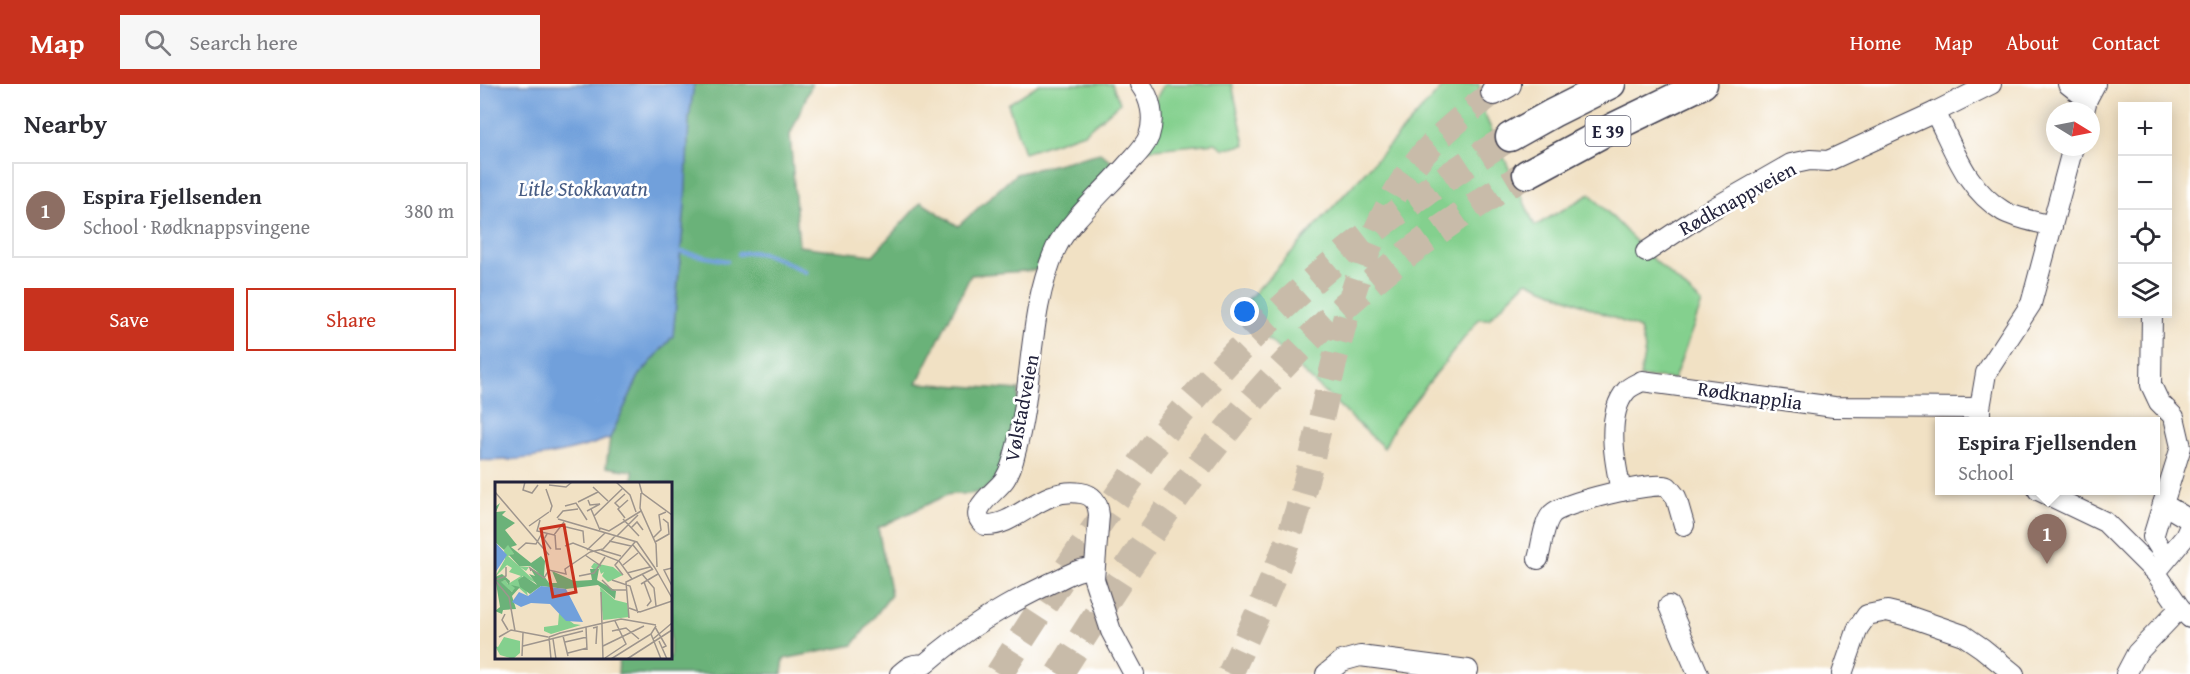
<!DOCTYPE html>
<meta charset="utf-8">
<style>
:root{--surface:#fff;--page:#f7f7f7;--text:#2b2b33;--muted:#7c7c81;--line:#e1e1e2;--accent:#c8321e}
body{margin:0;font-family:"Gentium Book Plus",serif;background:var(--page);color:var(--text)}
.controls{position:absolute;right:18px;top:18px;display:grid;overflow:hidden;border-radius:0px;box-shadow:0 3px 15px #0003}
.controls button{width:54px;height:54px;display:grid;place-items:center;padding:0;border:0;border-bottom:2px solid var(--line);background:var(--surface);color:var(--text);font:30px sans-serif}
.compass{position:absolute;left:1566px;top:18px;width:54px;height:54px;border-radius:50%;background:var(--surface);box-shadow:0 3px 15px #0003;rotate:100deg}
.you{position:absolute;left:765px;top:228px;width:21px;height:21px;margin:-15px;border:4px solid #fff;border-radius:50%;background:#1a73e8;box-shadow:0 0 0 9px #1a73e833}
.badge{display:grid;place-items:center;width:39px;height:39px;border-radius:50%;background:var(--accent);color:#fff;font-size:20px;font-weight:700}
.pin{position:absolute;translate:-50% -50px;filter:drop-shadow(0 2px 3px #0008)}
.pin::after{content:'';position:absolute;top:32px;width:21px;height:18px;background:inherit;clip-path:polygon(0 0,100% 0,50% 100%)}
.popup{position:absolute;left:1455px;top:333px;width:225px;height:78px;box-sizing:border-box;display:grid;place-content:center;border-radius:0px;background:var(--surface);filter:drop-shadow(0 2px 4px #0005);font-size:20px;white-space:nowrap;color:var(--muted)}
.popup b{font-size:22px;color:var(--text)}
.popup::after{content:'';position:absolute;left:50%;top:100%;margin-left:-12px;border:12px solid transparent;border-top-color:var(--surface)}
.list{margin:0;padding:0;list-style:none}
h2{display:flex;justify-content:space-between;align-items:center;height:78px;margin:0;padding:0 24px;font-size:26px}
h2 small{font-size:20px;font-weight:400;color:var(--muted)}
.list li{display:grid;grid-template-columns:39px 1fr auto;gap:18px;align-items:center;box-sizing:border-box;height:96px;margin:0 12px 12px;padding:0 12px;border:2px solid var(--line);border-radius:0px}
.list b{display:block;font-size:22px;white-space:nowrap}
.list p{margin:0;font-size:20px;white-space:nowrap;color:var(--muted)}
.list em{font-size:20px;font-style:normal;color:var(--muted)}
.actions{display:flex;gap:12px;padding:18px 24px}
.actions a{flex:1;padding:14px 0;border:2px solid var(--accent);border-radius:0px;text-align:center;font-size:21px;color:var(--accent)}
.actions .main{background:var(--accent);color:#fff}
.icon{flex:none;width:33px;height:33px;fill:none;stroke:currentColor;stroke-width:2;stroke-linecap:round;stroke-linejoin:round}
.map{position:relative;flex:none;width:1710px;height:590px;overflow:hidden}
header{display:flex;align-items:center;gap:36px;box-sizing:border-box;height:84px;padding:0 30px;background:var(--accent);color:#fff}
header strong{font-size:28px}
nav{display:flex;gap:33px;margin-inline-start:auto;font-size:21px}
.search{width:420px;height:54px;background:var(--page);display:flex;align-items:center;gap:15px;box-sizing:border-box;padding:0 21px;border-radius:0px;color:var(--muted);font-size:22px}
main{display:flex}
aside{flex:1;background:var(--surface)}
.map>svg:first-child{display:block}
</style>
<header>
<strong>Map</strong>
<div class="search"><svg class="icon" aria-label="search" viewBox="0 0 24 24"><circle cx="10" cy="10" r="6"/><path d="M15 15l6 6"/></svg>Search here</div>
<nav><a>Home</a><a>Map</a><a>About</a><a>Contact</a></nav>
</header>
<main>
<aside>
<h2>Nearby<small></small></h2>
<ul class="list">
<li><span class="badge" style="background:#8d6e63">1</span><div><b>Espira Fjellsenden</b><p>School · Rødknappsvingene</p></div><em>380 m</em></li>
</ul>
<div class="actions"><a class="main">Save</a><a>Share</a></div>
</aside>
<div class="map">
<svg width="1710" height="590" viewBox="0 0 1710 590">
<rect width="100%" height="100%" fill="#fff"/>
<filter id="ink" filterUnits="userSpaceOnUse"><feTurbulence type="fractalNoise" baseFrequency=".0167" numOctaves="2"/><feDisplacementMap in="SourceGraphic" scale="12" xChannelSelector="R" yChannelSelector="G"/><feConvolveMatrix kernelMatrix="1 2 1 2 8 2 1 2 1" color-interpolation-filters="sRGB"/></filter>
<filter id="wash" filterUnits="userSpaceOnUse"><feTurbulence type="fractalNoise" baseFrequency=".008" numOctaves="4" result="noise"/><feDisplacementMap in="SourceGraphic" scale="24" xChannelSelector="R" yChannelSelector="G"/><feGaussianBlur stdDeviation="1.35" result="paint"/><feColorMatrix in="noise" values="0 0 0 0 0 0 0 0 0 0 0 0 0 0 0 0 0 1.4 0 .05"/><feComposite in="paint" operator="in"/></filter>
<g filter="url(#wash)">
<rect width="100%" height="100%" fill="#f1e1c4"/>
<g fill="#84d08e" stroke="#537964" stroke-width="1.5">
<path d="M559,0H632L640,19L604,49L544,69L528,20Z"/>
<path d="M684,0H752L765,61L744,65L735,59L665,66L677,13Z"/>
<path d="M965,0H999L1004,29L1055,142L1110,110L1172,174L1222,219L1194,295L1160,293L1165,265L1160,245L1047,197L1009,235H999L915,342L904,364L758,227Z"/>
</g>
<path fill="#6bb279" stroke="#466a5a" stroke-width="1.5" d="M214,0H332L310,51L319,162L393,171L441,118L478,142L536,90L620,69L636,80L558,186L491,191L437,299L539,306C535,335 530,402 495,409C487,411 477,409 467,411L398,444L411,511L373,561L304,575L302,590H138L139,574H190V400L153,399V387L126,383L130,354L159,292L193,252L204,135L209,35Z"/>
<path fill="#71a0db" stroke="#4a618b" stroke-width="1.5" d="M0,0H214L209,35L205,121L193,252L159,292L130,354C94,368 39,379 0,376Z"/>
<g fill="none" stroke-linecap="round" stroke-linejoin="round">
<g stroke="#71a0db" stroke-width="4.5">
<path d="M201,168L247,177"/>
<path d="M259,170C280,163 307,179 326,188"/>
</g>
</g>
</g>
<g filter="url(#ink)">
<g fill="none" stroke-linecap="round" stroke-linejoin="round">
<path stroke="#c8bba9" stroke-width="26" stroke-dasharray="26 13" stroke-linecap="butt" d="M750,590C775,535 802,480 819,422C850,317 862,194 921,100C944,62 980,34 1014,8"/>
<g stroke="#c8bba9" stroke-width="28" stroke-dasharray="28 14" stroke-linecap="butt">
<path d="M519,590C558,529 598,468 640,409C654,390 668,369 683,350C782,230 897,134 1030,53"/>
<path d="M579,590C641,493 704,393 781,306C857,220 948,147 1047,90"/>
</g>
<g stroke="#413f50" stroke-width="22">
<g id="minor">
<path d="M1588,0L1607,15"/>
<path d="M1604,27L1607,15L1615,0"/>
<path d="M1455,28L1511,0"/>
<path d="M1166,168L1220,132L1311,80L1330,76L1348,77L1455,28C1474,64 1485,104 1523,127C1535,134 1558,138 1572,142"/>
<path d="M1672,230L1671,301L1679,318L1694,333L1701,363L1683,420L1710,436"/>
<path d="M1500,338V324L1506,289L1551,220L1593,63"/>
<path d="M1558,406L1625,438L1676,489L1700,524L1710,534"/>
<path d="M1141,407C1135,379 1125,331 1146,307C1150,302 1157,300 1162,297L1354,323L1500,324"/>
<path d="M1683,420L1673,453L1686,474"/>
<path d="M1058,475C1062,462 1063,440 1072,430C1083,419 1174,396 1188,403L1196,413L1204,441"/>
<path d="M1680,483L1705,453L1710,442"/>
<path d="M1189,522L1218,590"/>
<path d="M420,590C428,583 433,579 444,581C484,546 523,522 571,499C585,493 598,484 614,484"/>
<path d="M654,590L631,547L614,495L619,431C618,419 614,411 601,409C561,402 537,443 505,441C484,426 517,408 525,395C530,387 533,378 535,369C554,303 547,228 576,164C588,139 628,103 647,81C655,72 665,63 669,52C675,34 671,15 660,0"/>
<path d="M846,590L862,577L880,572L988,586"/>
<path d="M1362,590L1378,544L1387,531L1407,527L1428,532L1483,551L1502,564L1534,590"/>
<path d="M1646,590L1657,569L1700,524"/>
</g>
</g>
<g stroke="#413f50" stroke-width="28">
<path id="major" d="M1014,8L1028,0"/>
</g>
<g stroke="#413f50" stroke-width="31">
<g id="highway">
<path d="M1030,53L1073,29L1131,0"/>
<path d="M1047,90L1136,42L1223,0"/>
</g>
</g>
<use href="#minor" stroke="#fff" stroke-width="20"/>
<use href="#major" stroke="#fff" stroke-width="26"/>
<use href="#highway" stroke="#fff" stroke-width="28"/>
</g>
</g>
<g text-anchor="middle" dominant-baseline="central" stroke-width="5" stroke-linejoin="round" paint-order="stroke">
<rect fill="#fff" stroke="#646476" stroke-width="1.5" x="1105.5" y="32" width="45" height="30" rx="4.5"/>
<g font-size="18" font-weight="bold" fill="#22223b">
<text x="1128" y="47">E 39</text>
</g>
<g font-size="20" fill="#22223b" stroke="#fff">
<text transform="translate(1257 114) rotate(-29)">Rødknappveien</text>
<text transform="translate(1270 311) rotate(8)">Rødknapplia</text>
<text transform="translate(541 324) rotate(-79)">Vølstadveien</text>
</g>
<g font-size="21" font-style="italic" fill="#465b83" stroke="#fff">
<text x="103" y="104">Litle Stokkavatn</text>
</g>
</g>
<g transform="translate(15 398)">
<rect width="177" height="177" fill="#f1e1c4"/>
<path d="M13,62L19,72L13,74L24,84L34,85L31,89L25,85L43,102L27,94L33,114L24,106L17,110L5,100L10,98L13,102L26,94L14,90L17,86L12,83L0,95L10,77L9,68ZM99,81L118,85L128,93L113,100L107,94L109,90L106,92L104,86L101,89L96,85ZM105,105L120,118L132,121L134,135L108,138ZM64,131L79,142L86,143L56,152L49,149V145L63,143ZM9,155L25,159V171L18,177L5,173L0,164L3,165Z" fill="#84d08e"/>
<path d="M5,21L1,30L11,29L7,33L20,41L10,48L22,63L16,65L36,81L46,74L50,79L49,94L54,101H62L57,89L79,99L97,98L95,87H104L102,98L121,109L120,117L103,103L71,107L46,104L35,112L25,105L17,114L21,127L8,128L7,132L0,129L5,125L0,95L7,92L15,99L14,103L10,98L6,100L17,110L20,106L16,103L25,105L23,98L29,94L42,103L34,92L40,94L35,86L44,91L35,84H24L14,73L19,72L13,63L9,68L0,60V25Z" fill="#6bb279"/>
<path d="M0,60L12,73L0,91ZM46,104L71,107L88,140L71,139L55,122L36,121L26,125L17,120L24,110L33,114Z" fill="#71a0db"/>
<path fill="none" stroke="#9e958d" stroke-width="1.5" d="M30,0L28,8L37,11L43,3M121,0L135,13L141,30M144,0L147,11L177,33M54,3L71,5L77,0M98,5L113,19M51,7L57,24L55,30M0,10L54,73M146,11L145,26L161,62L162,85M83,20L103,10M70,24L81,21L92,38M125,26L120,21L130,12M96,27L105,48M92,29L105,22L95,23L93,18M99,34L128,6M62,36L68,29L83,27M130,36L123,27L133,18M63,37L142,60L160,86M128,37L144,54M45,38L42,49L59,53L69,40M34,44L54,30M67,44L88,49L89,61M105,46L114,49L146,29M136,46L142,40L148,48M52,52L49,57L56,67M60,53L61,67H66M122,54L143,33M158,56L166,48L164,33L171,30M114,59L136,64M160,60L174,52L173,41L168,37M138,63L158,88M70,64L78,61L124,79L137,97M23,68L31,61L41,62L47,51M92,68L110,51M106,68L126,74M95,70L108,67L120,54M90,73L106,84M128,83L143,71M11,85V94L0,98L14,115L20,149M160,86L177,116M177,86L169,88L177,104M36,89L35,86L49,96L54,88L71,92L70,87L95,70M132,91L155,85M147,92L159,106L161,124M128,93L120,83L140,60M84,94L99,91L110,75M107,98L117,108H132M117,98L135,104L143,131M149,100L156,119L152,124M146,102L163,92M106,110L108,177M134,126L145,130L177,119M10,132L7,138L13,148M134,136L131,100L158,87M91,145L92,168M160,145L171,164L167,166M98,146L102,145L101,162M117,149L131,146L144,157M156,152L166,177M68,154L73,174M4,155L16,148L53,155M58,157L61,177M158,157L177,141M164,159L172,177M70,160L92,155M28,164L88,149M108,164L149,144M73,171L92,166M27,174L28,151M110,176L131,162L120,139M56,177L54,155L65,151L126,137L161,143M116,177L156,152L161,144M132,177L177,148"/>
<path fill="#c8321e" fill-opacity="0.15" stroke="#c8321e" stroke-width="3" d="M69,43L81,110L58,115L46,47Z"/>
<rect width="177" height="177" fill="none" stroke="#22223b" stroke-width="3"/>
</g>
</svg>
<div class="controls">
<button>+</button>
<button>−</button>
<button><svg class="icon" aria-label="locate" viewBox="0 0 24 24"><circle cx="12" cy="12" r="6"/><path d="M12 2v4M12 18v4M2 12h4M18 12h4"/></svg></button>
<button><svg class="icon" aria-label="layers" viewBox="0 0 24 24"><path d="M12 4l9 5-9 5-9-5zM3 14l9 5 9-5"/></svg></button>
</div>
<svg class="compass" viewBox="-18 -18 36 36"><path d="M0-13l5 13h-10z" fill="#e53935"/><path d="M0 13l5-13h-10z" fill="#7c7c81"/></svg>
<div class="you"></div>
<div class="pin badge" style="left:1567px;top:480px;background:#8d6e63">1</div>
<div class="popup"><b>Espira Fjellsenden</b>School</div>
</div>
</main>
